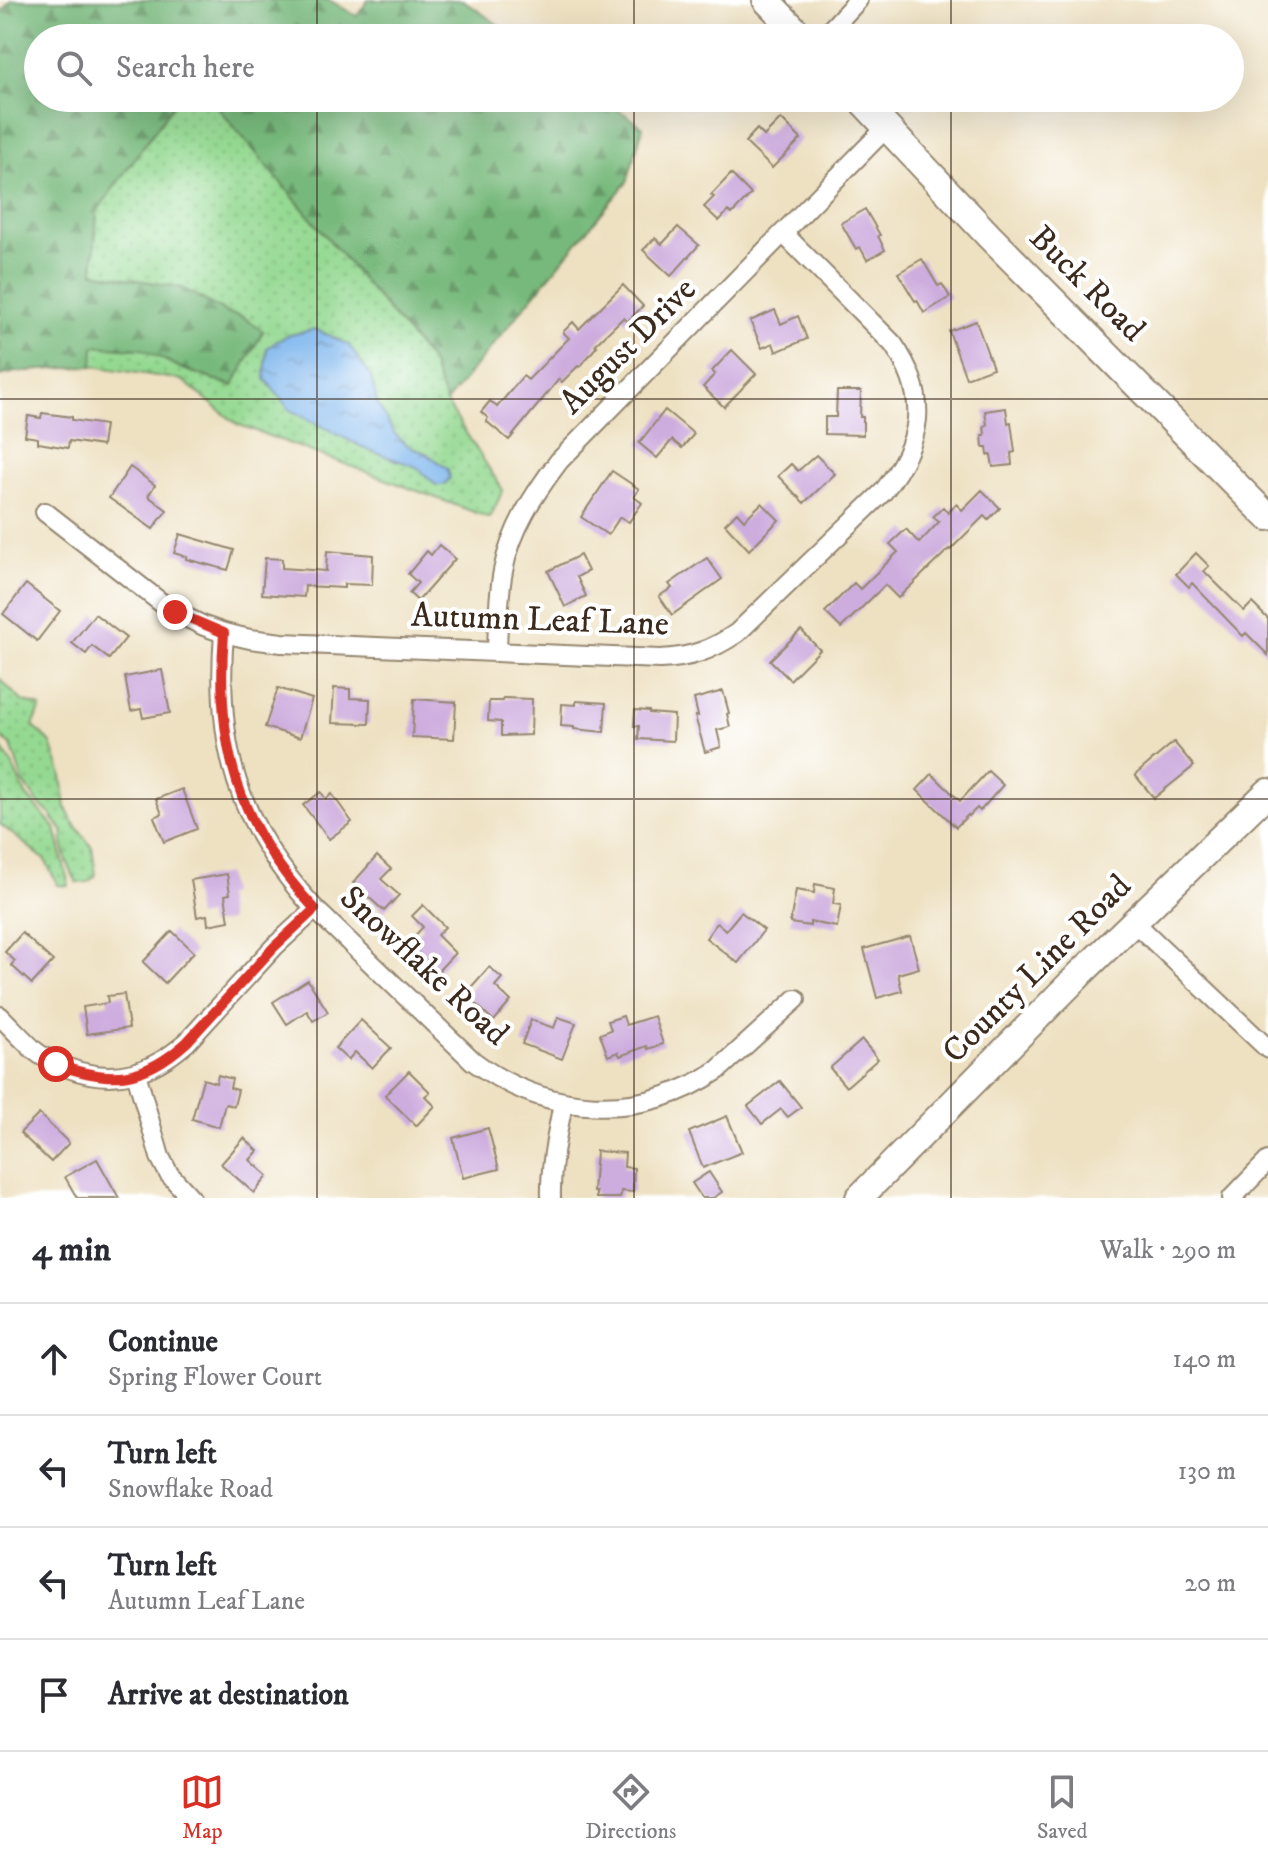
<!DOCTYPE html>
<meta charset="utf-8">
<style>
:root{--surface:#fff;--page:#f2f2f3;--text:#2b2b33;--muted:#7c7c81;--line:#e1e1e2;--accent:#d93025}
body{margin:0;font-family:"IM FELL DW Pica",serif;background:var(--page);color:var(--text)}
.stop{position:absolute;width:24px;height:24px;margin:-18px;border:6px solid #d93025;border-radius:50%;background:#fff}
.stop.end{background:#d93025;border-color:#fff;box-shadow:0 2px 8px #0008}
.list{margin:0;padding:0;list-style:none}
h2{display:flex;justify-content:space-between;align-items:center;height:104px;margin:0;padding:0 32px;font-size:34px}
h2 small{font-size:26px;font-weight:400;color:var(--muted)}
.list li{display:grid;grid-template-columns:52px 1fr auto;gap:24px;align-items:center;box-sizing:border-box;height:112px;padding:0 32px;border-top:2px solid var(--line)}
.list b{display:block;font-size:30px;white-space:nowrap}
.list p{margin:0;font-size:26px;white-space:nowrap;color:var(--muted)}
.list em{font-size:26px;font-style:normal;color:var(--muted)}
.icon{flex:none;width:44px;height:44px;fill:none;stroke:currentColor;stroke-width:2;stroke-linecap:round;stroke-linejoin:round}
.map{position:relative;flex:none;width:1268px;height:1198px;overflow:hidden}
.search{position:absolute;background:var(--surface);box-shadow:0 8px 32px #0002;left:24px;right:24px;top:24px;height:88px;display:flex;align-items:center;gap:20px;box-sizing:border-box;padding:0 28px;border-radius:44px;color:var(--muted);font-size:30px}
.sheet{height:552px;background:var(--surface)}
nav{display:flex;justify-content:space-around;align-items:center;box-sizing:border-box;height:112px;border-top:2px solid var(--line);background:var(--surface);font-size:22px;color:var(--muted)}
nav a{display:grid;justify-items:center;gap:4px}
nav .on{color:var(--accent)}
.map>svg:first-child{display:block}
</style>
<div class="map">
<svg width="1268" height="1198" viewBox="0 0 1268 1198">
<defs>
<pattern id="grass-dots" width="8" height="8" patternUnits="userSpaceOnUse" patternTransform="scale(2)"><rect width="8" height="8" fill="#94d992"/><path d="M2 2h.1M6 6h.1" fill="none" stroke="#80ba7d" stroke-width="1.8" stroke-linecap="round"/></pattern>
<pattern id="forest-firs" width="22" height="20" patternUnits="userSpaceOnUse" patternTransform="scale(2)"><rect width="22" height="20" fill="#77b97c"/><path d="M5 1l3.5 6h-7zM16 11l3.5 6h-7z" fill="#639765"/></pattern>
<pattern id="water-ripples" width="26" height="14" patternUnits="userSpaceOnUse" patternTransform="scale(2)"><rect width="26" height="14" fill="#7eb6ed"/><path d="M2 4q2-2 4 0t4 0M15 11q2-2 4 0t4 0" fill="none" stroke="#6894bf"/></pattern>
</defs>
<rect width="100%" height="100%" fill="#fff"/>
<filter id="ink" filterUnits="userSpaceOnUse"><feTurbulence type="fractalNoise" baseFrequency=".0125" numOctaves="2"/><feDisplacementMap in="SourceGraphic" scale="16" xChannelSelector="R" yChannelSelector="G"/><feConvolveMatrix kernelMatrix="1 2 1 2 8 2 1 2 1" color-interpolation-filters="sRGB"/></filter>
<filter id="wash" filterUnits="userSpaceOnUse"><feTurbulence type="fractalNoise" baseFrequency=".006" numOctaves="4" result="noise"/><feDisplacementMap in="SourceGraphic" scale="32" xChannelSelector="R" yChannelSelector="G"/><feGaussianBlur stdDeviation="1.8" result="paint"/><feColorMatrix in="noise" values="0 0 0 0 0 0 0 0 0 0 0 0 0 0 0 0 0 1.4 0 .05"/><feComposite in="paint" operator="in"/></filter>
<g filter="url(#wash)">
<rect width="100%" height="100%" fill="#eee1c2"/>
<g fill="url(#grass-dots)" stroke="#688258" stroke-width="2">
<path d="M178,98H210L430,360L446,402L503,490L490,518L237,424L182,380L93,366V346L142,349L183,369L232,386L263,331L243,317L227,313L182,288L93,272L97,211Z"/>
<path d="M0,679L22,701L41,707L33,726L51,743L62,776L66,808L72,821L92,847L96,875L88,882L77,883C68,865 61,852 63,832L49,813L38,803L23,781L11,745L0,737Z"/>
<path d="M0,745L11,762L26,795L55,828L69,886L58,885L45,860L0,824Z"/>
</g>
<g fill="url(#forest-firs)" stroke="#59724d" stroke-width="2">
<path d="M11,0H329L357,16L368,0H463L517,38H38V98H178L97,211L93,272L182,288L227,313L243,317L263,331L233,386L183,369L142,349L94,346L93,366L16,372L0,376V14Z"/>
<path d="M210,98H602L643,127L627,182L446,402L430,360Z"/>
</g>
<path fill="url(#water-ripples)" stroke="#5c7086" stroke-width="2" d="M315,329L349,345L371,377L378,405L395,434L410,447L426,453L448,469L450,478L444,485H436L417,467L368,450L290,410L265,379L267,348L286,336Z"/>
<g id="blocks">
<g fill="#cdacde">
<path d="M781,119L801,139L772,168L745,142L757,129L764,136Z"/>
<path d="M731,174L751,194L732,214L728,211L719,221L704,207L714,197L711,195Z"/>
<path d="M865,209L880,235L878,236L885,250L867,260L860,247L856,249L841,223Z"/>
<path d="M678,227L699,245L671,276L643,250L655,238L662,244Z"/>
<path d="M922,259L938,286L942,284L950,297L924,313L917,300L915,301L898,273Z"/>
<path d="M623,285L643,306L627,322L623,318L595,345L597,346L580,367L578,366L562,382L559,379L509,440L486,421L488,418L481,412L490,401L497,407L523,376L528,380L569,338L563,332L573,322L579,329Z"/>
<path d="M775,310L781,324L798,316L807,339L776,352L773,343L762,348L750,321Z"/>
<path d="M976,321L993,368L966,378L949,331Z"/>
<path d="M732,350L756,374L724,407L703,387L715,374L712,371Z"/>
<path d="M837,391H861L860,417H863V435L825,434V417H836Z"/>
<path d="M1006,408L1008,423L1011,422L1015,452L1011,453L1012,465L993,467L991,455H988L987,447H983L982,435H985L984,426L987,425L985,411Z"/>
<path d="M665,410L694,434L682,448L672,440L657,458L639,443Z"/>
<path d="M42,413L72,417V420L105,425L102,446L69,441L68,448L38,443V438L25,436L28,416L41,418Z"/>
<path d="M816,455L835,474L804,503L778,476L791,464L798,471Z"/>
<path d="M130,467L155,485L148,496L167,510L153,529L109,498Z"/>
<path d="M612,471L639,489L634,497L642,503L629,522L620,517L608,535L581,517Z"/>
<path d="M982,490L1000,508L988,520L984,516L950,550L949,549L898,598L885,585L841,628L825,612L854,583L860,589L898,552L890,544L906,529L919,543L939,522L933,517L943,507L948,513L956,504L962,510Z"/>
<path d="M762,503L779,520L749,550L725,524L737,512L744,520Z"/>
<path d="M180,534L234,550L228,570L186,559L187,557L174,553Z"/>
<path d="M439,545L455,559L418,601L409,593L418,583L408,574L427,551L431,555Z"/>
<path d="M327,551L373,555L372,585L344,584V588L305,586L304,597L262,594L265,558L282,559V568L326,571Z"/>
<path d="M1196,553L1209,566L1204,571L1244,611L1252,603L1268,619V655L1246,633L1243,636L1192,583L1189,587L1176,574Z"/>
<path d="M580,555L588,571L577,577L586,596L565,607L548,571Z"/>
<path d="M707,558L722,579L672,615L659,596L672,588L669,584Z"/>
<path d="M26,584L60,611L37,641L3,614Z"/>
<path d="M95,614L126,638L109,659L92,646L86,654L72,643Z"/>
<path d="M801,630L820,650L790,680L770,660Z"/>
<path d="M162,670L170,713L143,718L141,709L131,711L125,677Z"/>
<path d="M278,688L312,699L300,738L265,727Z"/>
<path d="M334,688L350,689V698L370,699L369,724L332,723Z"/>
<path d="M723,691L729,713L727,714L730,727L717,730L721,747L705,752L695,716H698L694,699Z"/>
<path d="M503,698L532,699L531,735L501,736V722L488,721L489,701H502Z"/>
<path d="M414,699L456,702L454,739L412,737Z"/>
<path d="M576,701L606,703L604,732L574,729V727L561,726L562,704L576,705Z"/>
<path d="M635,710L649,711V713L674,715L673,741L638,739L639,726H634Z"/>
<path d="M1174,742L1194,766L1154,798L1135,775Z"/>
<path d="M988,771L1003,785L980,811L977,808L969,816L968,815L956,827L917,790L932,774L960,801Z"/>
<path d="M182,789L197,829L164,842L154,817L162,814L156,799Z"/>
<path d="M321,792L326,799L332,794L352,822L329,839L303,805Z"/>
<path d="M377,856L391,869L381,879L399,895L384,911L353,883Z"/>
<path d="M227,874L230,894L225,895L229,921L208,925L207,915L197,917L191,880Z"/>
<path d="M815,884L835,888L833,904L841,905L837,927L810,922V926L790,923L796,890L814,893Z"/>
<path d="M423,905L445,927L437,935L455,953L437,972L408,943L423,927L412,916Z"/>
<path d="M741,912L764,930L738,963L706,938L717,923L726,930Z"/>
<path d="M172,931L194,952L165,983L143,962Z"/>
<path d="M22,933L53,961L32,984L11,965L15,961L5,952Z"/>
<path d="M910,936L919,968L898,974L902,991L877,998L864,949Z"/>
<path d="M489,967L502,978L495,986L511,1001L494,1021L465,994Z"/>
<path d="M308,980L328,1012L313,1021L307,1011L287,1024L273,1002Z"/>
<path d="M124,994L129,1028L87,1034L83,1007L108,1003L107,996Z"/>
<path d="M623,1016L626,1025L654,1016L663,1044L648,1049L647,1046L620,1056L618,1052L608,1056L600,1034L611,1030L608,1021Z"/>
<path d="M558,1017L576,1023L562,1059L522,1044L531,1020L554,1028Z"/>
<path d="M361,1020L391,1048L372,1068L355,1052L348,1060L335,1048Z"/>
<path d="M862,1040L878,1059L846,1087L830,1068Z"/>
<path d="M409,1071L430,1092L425,1096L435,1106L416,1126L385,1095Z"/>
<path d="M218,1075L232,1079L230,1088L238,1090L234,1106L225,1104L219,1127L192,1119L203,1079L216,1083Z"/>
<path d="M780,1081L801,1107L788,1117L781,1109L762,1124L748,1106Z"/>
<path d="M39,1114L69,1143L51,1162L20,1133Z"/>
<path d="M727,1116L742,1152L703,1168L689,1132Z"/>
<path d="M488,1128L499,1169L463,1178L453,1138Z"/>
<path d="M244,1138L258,1151L250,1160L268,1176L254,1193L221,1164Z"/>
<path d="M596,1151L625,1153L624,1167L634,1168L633,1192L621,1191L620,1198H596V1192H593Z"/>
<path d="M97,1159L119,1198H77L65,1177Z"/>
<path d="M709,1172L722,1192L713,1198H702L692,1183Z"/>
</g>
</g>
</g>
<g filter="url(#ink)">
<use href="#blocks" fill-opacity="0" stroke="#948670" stroke-width="2"/>
<g fill="none" stroke-linecap="round" stroke-linejoin="round">
<g stroke="#948670" stroke-width="22">
<g id="street">
<path d="M823,38L858,0"/>
<path d="M45,512L163,604L175,612L204,626L224,633L250,639L282,643L660,659C690,658 712,650 737,633L883,492C922,442 931,399 893,344L784,234"/>
<path d="M224,633C215,745 237,824 315,909L473,1061C547,1116 640,1122 718,1070L796,999"/>
<path d="M497,651C498,625 498,597 503,571C511,529 534,494 559,461L886,128"/>
<path d="M1134,922L1268,1049"/>
<path d="M0,1016C12,1028 23,1040 35,1051C45,1059 57,1064 68,1068C114,1085 151,1074 187,1042L274,947L315,909"/>
<path d="M136,1073L160,1157L169,1174L191,1198"/>
<path d="M551,1198C550,1165 557,1135 563,1103"/>
<path d="M1232,1198L1268,1161"/>
</g>
</g>
<g stroke="#948670" stroke-width="30">
<g id="secondary">
<path d="M766,0L803,38"/>
<path d="M859,98L989,236L1268,517"/>
<path d="M859,1198L1081,973L1268,792"/>
</g>
</g>
<use href="#street" stroke="#fff" stroke-width="18"/>
<use href="#secondary" stroke="#fff" stroke-width="26"/>
</g>
</g>
<g fill="none" stroke-linecap="round" stroke-linejoin="round" filter="url(#ink)">
<path stroke="#d93025" stroke-width="10" d="M56,1064C110,1084 143,1082 187,1042L274,947L315,909C237,825 215,745 224,633L175,612"/>
</g>
<path fill="none" stroke="#3b2a1e" stroke-width="2" stroke-opacity="0.55" d="M317,0V38M634,0V38M951,0V38M317,98V1198M634,98V1198M951,98V1198M0,399H1268M0,799H1268"/>
<g text-anchor="middle" dominant-baseline="central" stroke-width="8" stroke-linejoin="round" paint-order="stroke">
<g font-size="34" fill="#3b2a1e" stroke="#fff">
<text transform="translate(1087 284) rotate(45)">Buck Road</text>
<text transform="translate(628 346) rotate(-45)">August Drive</text>
<text transform="translate(540 620) rotate(2)">Autumn Leaf Lane</text>
<text transform="translate(424 966) rotate(43)">Snowflake Road</text>
<text transform="translate(1037 969) rotate(-45)">County Line Road</text>
</g>
</g>
</svg>
<div class="stop" style="left:56px;top:1064px"></div>
<div class="stop end" style="left:175px;top:612px"></div>
<div class="search"><svg class="icon" aria-label="search" viewBox="0 0 24 24"><circle cx="10" cy="10" r="6"/><path d="M15 15l6 6"/></svg>Search here</div>
</div>
<section class="sheet">
<h2>4 min<small>Walk · 290 m</small></h2>
<ul class="list">
<li><svg class="icon" aria-label="ahead" viewBox="0 0 24 24"><path d="M12 20V5M6 11l6-6 6 6"/></svg><div><b>Continue</b><p>Spring Flower Court</p></div><em>140 m</em></li>
<li><svg class="icon" aria-label="left" viewBox="0 0 24 24"><path d="M17 20v-9H6M10 6l-5 5 5 5"/></svg><div><b>Turn left</b><p>Snowflake Road</p></div><em>130 m</em></li>
<li><svg class="icon" aria-label="left" viewBox="0 0 24 24"><path d="M17 20v-9H6M10 6l-5 5 5 5"/></svg><div><b>Turn left</b><p>Autumn Leaf Lane</p></div><em>20 m</em></li>
<li><svg class="icon" aria-label="arrive" viewBox="0 0 24 24"><path d="M6 21V4h12l-3 4 3 4H6"/></svg><div><b>Arrive at destination</b></div></li>
</ul>
</section>
<nav>
<a class="on"><svg class="icon" aria-label="map" viewBox="0 0 24 24"><path d="M3 6l6-2 6 2 6-2v14l-6 2-6-2-6 2zM9 4v14M15 6v14"/></svg>Map</a>
<a><svg class="icon" aria-label="directions" viewBox="0 0 24 24"><path d="M12 3l9 9-9 9-9-9zM9 14v-3h6M13 9l2 2-2 2"/></svg>Directions</a>
<a><svg class="icon" aria-label="saved" viewBox="0 0 24 24"><path d="M7 4h10v16l-5-4-5 4z"/></svg>Saved</a>
</nav>
